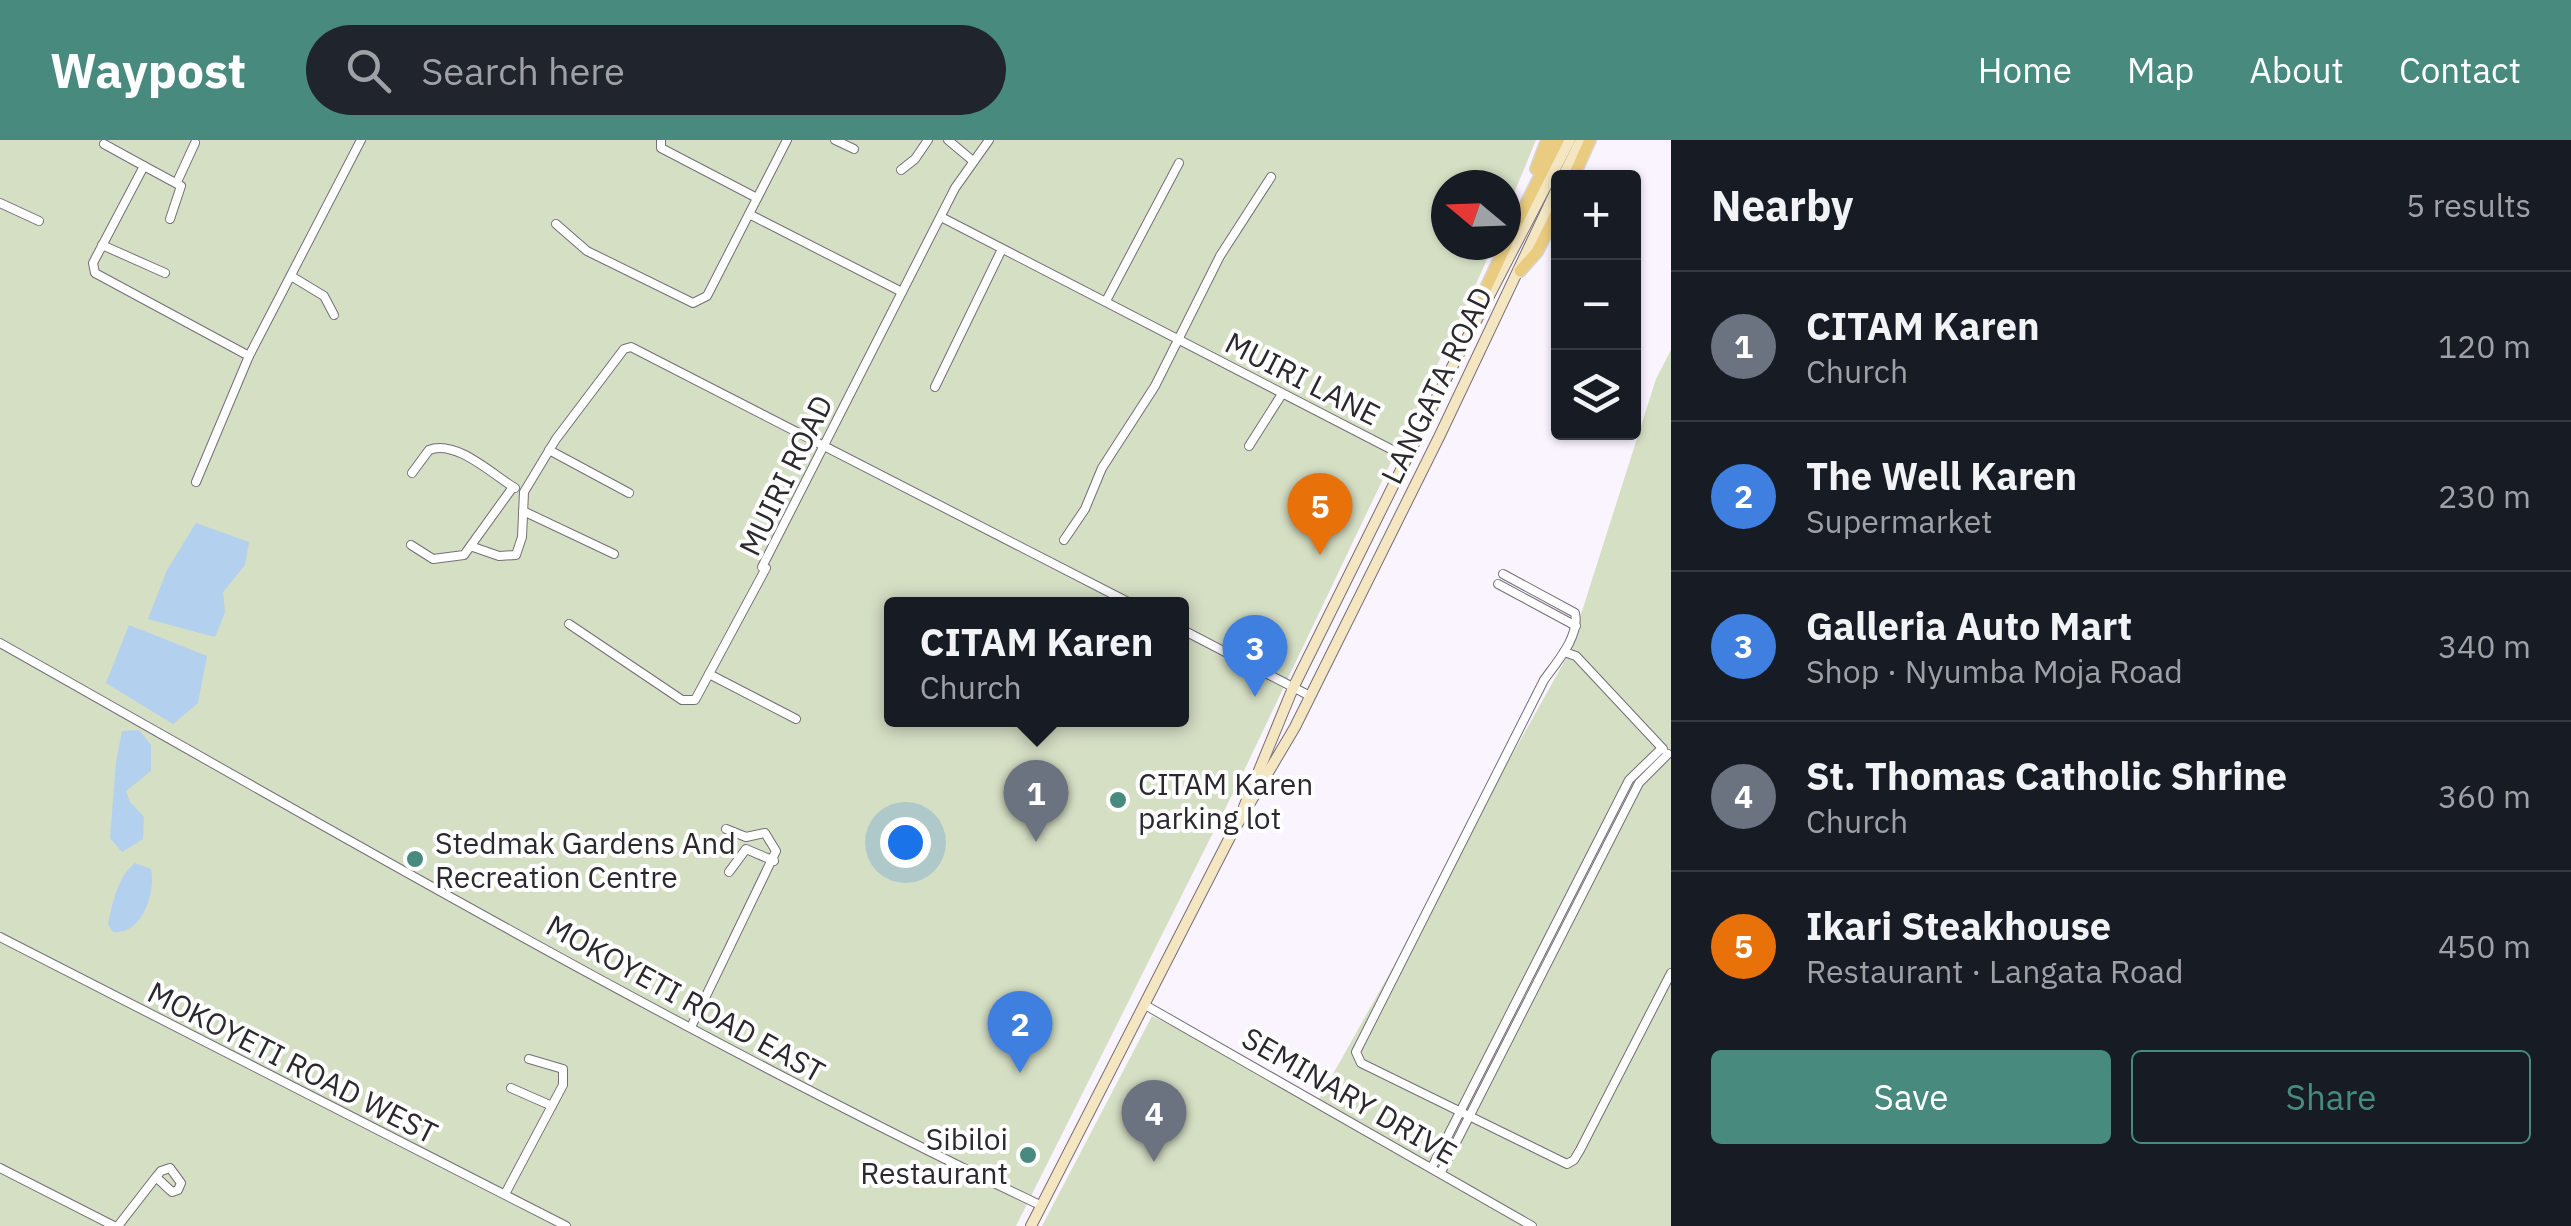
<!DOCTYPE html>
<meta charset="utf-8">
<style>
:root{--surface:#171b24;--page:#20242c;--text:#f1f3f6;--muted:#9ea1a6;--line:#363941;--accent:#488b7e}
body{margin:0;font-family:"IBM Plex Sans",sans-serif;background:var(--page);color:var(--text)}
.controls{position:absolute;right:30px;top:30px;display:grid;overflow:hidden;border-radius:10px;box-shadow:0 2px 8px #0004}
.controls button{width:90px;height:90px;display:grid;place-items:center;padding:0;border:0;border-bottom:2px solid var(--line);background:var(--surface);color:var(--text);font:50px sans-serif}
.compass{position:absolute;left:1431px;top:30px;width:90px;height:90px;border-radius:50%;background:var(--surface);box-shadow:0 2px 8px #0004;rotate:289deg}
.you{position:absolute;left:905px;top:702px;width:35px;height:35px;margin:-25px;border:8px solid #fff;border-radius:50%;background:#1a73e8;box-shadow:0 0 0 15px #1a73e833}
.badge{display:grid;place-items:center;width:65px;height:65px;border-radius:50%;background:var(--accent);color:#fff;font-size:32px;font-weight:700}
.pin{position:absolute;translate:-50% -82px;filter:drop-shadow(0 2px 5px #0008)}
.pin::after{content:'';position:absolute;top:52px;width:35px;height:30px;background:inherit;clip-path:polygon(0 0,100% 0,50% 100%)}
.popup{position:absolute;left:884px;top:457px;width:305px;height:130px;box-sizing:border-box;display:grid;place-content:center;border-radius:10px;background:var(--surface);filter:drop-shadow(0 2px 8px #0005);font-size:32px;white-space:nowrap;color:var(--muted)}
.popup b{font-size:38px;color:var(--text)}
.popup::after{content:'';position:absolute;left:50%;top:100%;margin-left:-20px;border:20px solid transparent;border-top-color:var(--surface)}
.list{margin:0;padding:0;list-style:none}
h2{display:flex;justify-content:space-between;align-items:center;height:130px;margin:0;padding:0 40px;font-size:42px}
h2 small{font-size:32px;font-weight:400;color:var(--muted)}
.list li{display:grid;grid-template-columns:65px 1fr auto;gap:30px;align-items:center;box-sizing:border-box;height:150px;padding:0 40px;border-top:2px solid var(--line)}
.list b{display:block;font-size:38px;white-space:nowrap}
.list p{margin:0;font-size:32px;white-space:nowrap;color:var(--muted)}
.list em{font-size:32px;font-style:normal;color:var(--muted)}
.actions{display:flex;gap:20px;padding:30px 40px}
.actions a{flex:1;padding:22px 0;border:2px solid var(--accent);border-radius:10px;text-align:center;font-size:35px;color:var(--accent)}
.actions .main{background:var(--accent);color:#fff}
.icon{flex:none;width:55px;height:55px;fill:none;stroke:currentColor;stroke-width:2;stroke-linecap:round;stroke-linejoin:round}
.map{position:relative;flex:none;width:1671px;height:1086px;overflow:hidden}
header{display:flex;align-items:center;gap:60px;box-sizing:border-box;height:140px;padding:0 50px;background:var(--accent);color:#fff}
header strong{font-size:48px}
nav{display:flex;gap:55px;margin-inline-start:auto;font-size:35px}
.search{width:700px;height:90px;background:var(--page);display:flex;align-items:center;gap:25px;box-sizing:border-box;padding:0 35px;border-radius:55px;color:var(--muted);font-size:38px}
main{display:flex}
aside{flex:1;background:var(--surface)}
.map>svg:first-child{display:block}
</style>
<header>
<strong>Waypost</strong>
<div class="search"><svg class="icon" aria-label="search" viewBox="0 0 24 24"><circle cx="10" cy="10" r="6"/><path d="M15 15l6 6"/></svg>Search here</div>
<nav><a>Home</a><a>Map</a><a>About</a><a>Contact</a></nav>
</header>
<main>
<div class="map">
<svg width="1671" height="1086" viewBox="0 0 1671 1086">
<rect width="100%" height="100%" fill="#f9f4fe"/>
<g fill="#d5dfc4" fill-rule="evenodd">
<path d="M0,0H1536L1506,73V45H1446V105H1493L1481,133L1241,637L1016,1086H0ZM891,464H1181V580H891Z"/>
<path d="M1671,210V1086H1042L1152,876L1319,959L1568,515L1656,239Z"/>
</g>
<g fill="#b3d0ee">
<path d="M196,383L249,402L245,425L223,452L225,472L215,497L148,479L167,430Z"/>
<path d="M129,485L207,516L198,563L173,584L106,543Z"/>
<path d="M139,590L151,605V631L126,651L130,662L144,677L143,699L122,712L110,698L116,622L122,591Z"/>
<path d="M135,723L151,729C156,753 142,795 113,792L108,784C113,762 117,738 135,723Z"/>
</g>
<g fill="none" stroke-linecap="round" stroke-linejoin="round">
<g stroke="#746e7a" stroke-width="10">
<g id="street">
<path d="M661,0V8L757,58"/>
<path d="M835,0L854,9"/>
<path d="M948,0L973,21"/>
<path d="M104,4L144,26L93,123L95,133L249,216"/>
<path d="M144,26L181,46L170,79"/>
<path d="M901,30L915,19L928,0"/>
<path d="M177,42L195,3"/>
<path d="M0,63L39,81"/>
<path d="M749,74L787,0"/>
<path d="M941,77L1408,318"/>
<path d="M556,84L587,111L693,163L707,156L749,74L902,152"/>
<path d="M102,105L165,133"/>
<path d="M291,136L324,156L334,175"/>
<path d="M1106,161L1179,23"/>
<path d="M935,247L1002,109"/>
<path d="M1249,306L1282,254"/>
<path d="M549,310L629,353"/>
<path d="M412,333L429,310C456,299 493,335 515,348"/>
<path d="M196,342L249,216L361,0"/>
<path d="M523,371L614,414"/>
<path d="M1064,400L1085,369L1102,328L1155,246L1220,116L1271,37"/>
<path d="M411,405L433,419L464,415L513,347"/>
<path d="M473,407L499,416L516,415L522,397L524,352L556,299L624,209L631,207L1132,464"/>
<path d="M1503,434L1575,473C1580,496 1557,522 1544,540L1356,912L1361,923L1567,1024L1574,1020L1580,1010L1671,833"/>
<path d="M1498,444L1576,486"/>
<path d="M569,484L682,560H695L766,428L762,427L955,48L989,0"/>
<path d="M1181,489L1310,556"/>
<path d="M0,503C344,697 685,896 1042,1066"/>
<path d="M1564,512L1576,516L1663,609"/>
<path d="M709,534L796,579"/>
<path d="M729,732L746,709L774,721"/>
<path d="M0,797L566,1086"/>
<path d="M1145,865L1532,1086"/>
<path d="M691,887L776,711L765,693L746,697L726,689"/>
<path d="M511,948L552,966"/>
<path d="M1432,1027L1629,640L1662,608"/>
<path d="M0,1028L114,1086"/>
<path d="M1441,1032L1639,643L1668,614"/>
<path d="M505,1054L563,945V929L529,919"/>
<path d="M118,1086L156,1037L161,1031L170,1028L181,1043L178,1050L172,1052L156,1037"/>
</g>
</g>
<g stroke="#746e7a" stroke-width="12">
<g id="secondary">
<path d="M1562,38L1581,0"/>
<path d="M1244,667L1293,548L1449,233L1570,0"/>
<path d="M1031,1086L1231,695L1295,587L1440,295L1559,44"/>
</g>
</g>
<g stroke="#d5d4d5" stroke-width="14">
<g id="primary">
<path d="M1536,29L1547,0"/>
<path d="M1573,38L1590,0"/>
<path d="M1506,104L1558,0"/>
<path d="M1520,131L1537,112L1559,68"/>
<path d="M1484,168L1485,150L1506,105"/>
</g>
</g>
<use href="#street" stroke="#fff" stroke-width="8"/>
<use href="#secondary" stroke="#f4e6c0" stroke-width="10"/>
<use href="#primary" stroke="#eacc80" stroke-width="11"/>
</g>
<g fill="#488b7e" stroke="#fff" stroke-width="4">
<circle cx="1118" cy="660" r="10"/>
<circle cx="415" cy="719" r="10"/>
<circle cx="1028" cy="1015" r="10"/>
</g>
<g text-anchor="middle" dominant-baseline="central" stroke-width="8" stroke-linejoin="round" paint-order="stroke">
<g font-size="30" fill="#2c292e" stroke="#fff">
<text transform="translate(1303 238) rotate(27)">MUIRI LANE</text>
<text transform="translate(1436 245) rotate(-64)">LANGATA ROAD</text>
<text transform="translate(785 335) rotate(-64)">MUIRI ROAD</text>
<text transform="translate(686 858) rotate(29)">MOKOYETI ROAD EAST</text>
<text transform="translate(293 922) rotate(27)">MOKOYETI ROAD WEST</text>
<text transform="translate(1350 955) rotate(30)">SEMINARY DRIVE</text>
</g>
<g font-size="30" fill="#2c292e" stroke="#fff" text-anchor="start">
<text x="1138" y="643">CITAM Karen<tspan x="1138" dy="34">parking lot</tspan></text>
<text x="435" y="702">Stedmak Gardens And<tspan x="435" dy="34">Recreation Centre</tspan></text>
<text x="1008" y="998" text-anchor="end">Sibiloi<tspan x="1008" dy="34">Restaurant</tspan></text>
</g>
</g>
</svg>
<div class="controls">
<button>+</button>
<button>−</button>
<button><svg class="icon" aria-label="layers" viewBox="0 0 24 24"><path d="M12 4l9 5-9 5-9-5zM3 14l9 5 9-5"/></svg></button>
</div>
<svg class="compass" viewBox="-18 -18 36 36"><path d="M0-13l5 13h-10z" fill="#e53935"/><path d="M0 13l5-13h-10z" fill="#9ea1a6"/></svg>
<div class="you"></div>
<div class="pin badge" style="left:1036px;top:702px;background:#6b7280">1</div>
<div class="popup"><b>CITAM Karen</b>Church</div>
<div class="pin badge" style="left:1020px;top:933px;background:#3f7fe0">2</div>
<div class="pin badge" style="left:1255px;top:557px;background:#3f7fe0">3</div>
<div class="pin badge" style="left:1154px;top:1022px;background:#6b7280">4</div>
<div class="pin badge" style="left:1320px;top:415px;background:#e8710a">5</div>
</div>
<aside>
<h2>Nearby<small>5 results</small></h2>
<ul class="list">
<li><span class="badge" style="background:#6b7280">1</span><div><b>CITAM Karen</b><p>Church</p></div><em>120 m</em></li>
<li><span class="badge" style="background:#3f7fe0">2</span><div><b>The Well Karen</b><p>Supermarket</p></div><em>230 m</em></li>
<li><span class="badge" style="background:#3f7fe0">3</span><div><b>Galleria Auto Mart</b><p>Shop · Nyumba Moja Road</p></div><em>340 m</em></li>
<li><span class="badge" style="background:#6b7280">4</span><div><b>St. Thomas Catholic Shrine</b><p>Church</p></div><em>360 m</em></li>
<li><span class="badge" style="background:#e8710a">5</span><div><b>Ikari Steakhouse</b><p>Restaurant · Langata Road</p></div><em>450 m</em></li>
</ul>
<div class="actions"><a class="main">Save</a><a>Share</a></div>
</aside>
</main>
